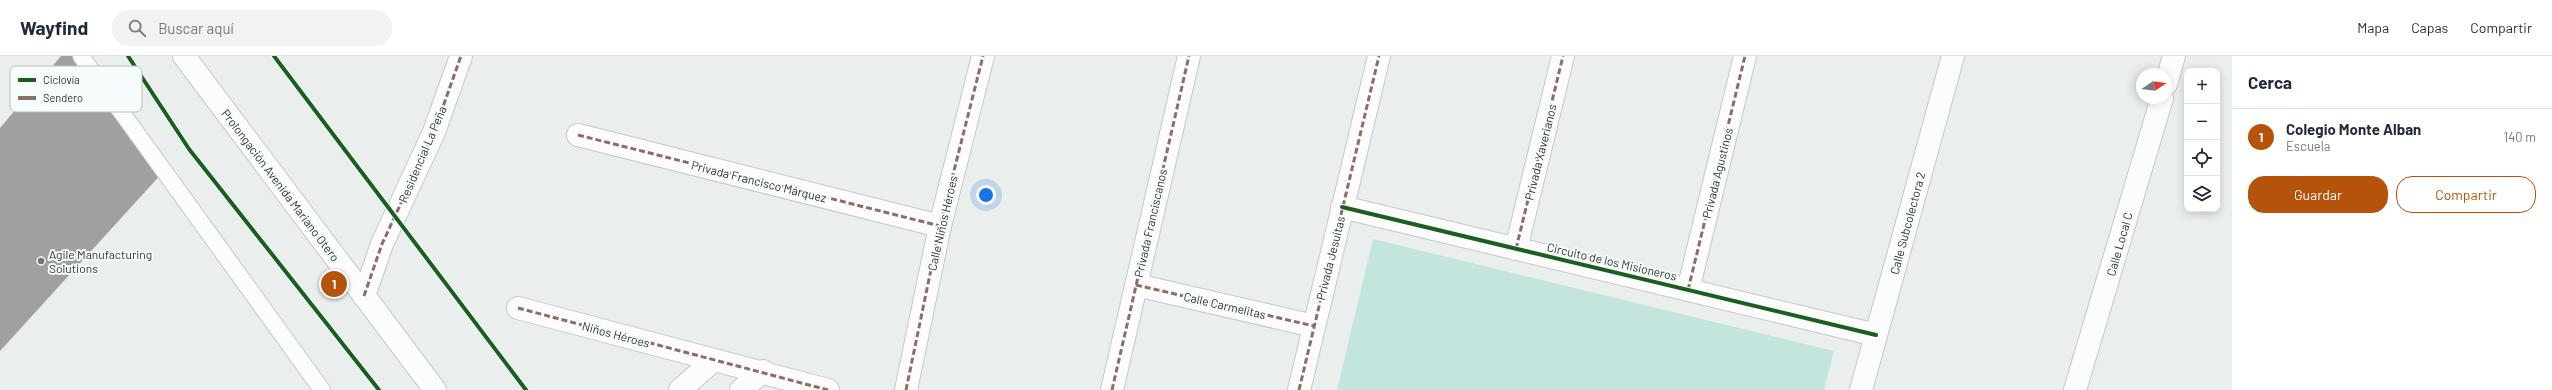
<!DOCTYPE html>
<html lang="es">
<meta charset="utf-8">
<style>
:root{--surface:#fff;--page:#f2f2f3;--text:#1f2937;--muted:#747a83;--line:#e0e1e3;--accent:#b45309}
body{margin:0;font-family:Barlow,sans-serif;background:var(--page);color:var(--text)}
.controls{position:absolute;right:12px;top:12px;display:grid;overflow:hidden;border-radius:8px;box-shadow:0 2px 10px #0003}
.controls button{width:36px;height:36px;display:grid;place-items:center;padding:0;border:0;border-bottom:1px solid var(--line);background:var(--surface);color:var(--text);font:20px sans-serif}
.compass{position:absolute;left:2136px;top:12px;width:36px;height:36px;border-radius:50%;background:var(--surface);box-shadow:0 2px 10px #0003;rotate:77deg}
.you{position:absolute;left:986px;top:139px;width:14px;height:14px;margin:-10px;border:3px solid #fff;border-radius:50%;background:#1a73e8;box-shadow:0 0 0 6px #1a73e833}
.badge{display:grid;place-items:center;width:26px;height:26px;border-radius:50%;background:var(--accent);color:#fff;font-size:13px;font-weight:700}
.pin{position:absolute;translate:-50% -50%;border:2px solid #fff;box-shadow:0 1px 4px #0006}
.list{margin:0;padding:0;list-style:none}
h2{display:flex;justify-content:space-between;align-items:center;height:52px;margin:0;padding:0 16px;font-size:17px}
h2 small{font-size:13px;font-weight:400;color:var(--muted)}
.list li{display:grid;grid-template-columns:26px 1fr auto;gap:12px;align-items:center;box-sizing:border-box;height:56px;padding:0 16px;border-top:1px solid var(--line)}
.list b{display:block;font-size:15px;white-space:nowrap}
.list p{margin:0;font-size:13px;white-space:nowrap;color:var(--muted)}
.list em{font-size:13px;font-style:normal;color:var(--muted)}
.actions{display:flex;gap:8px;padding:12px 16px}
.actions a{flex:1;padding:9px 0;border:1px solid var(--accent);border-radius:16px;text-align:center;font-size:14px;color:var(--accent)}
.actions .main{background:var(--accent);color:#fff}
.icon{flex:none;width:22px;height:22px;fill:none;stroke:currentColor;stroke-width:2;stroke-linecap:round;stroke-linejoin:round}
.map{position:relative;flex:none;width:2232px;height:334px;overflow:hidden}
header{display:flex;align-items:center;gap:24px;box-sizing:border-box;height:56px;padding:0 20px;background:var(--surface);border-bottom:1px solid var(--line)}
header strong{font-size:19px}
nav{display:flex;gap:22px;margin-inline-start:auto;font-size:14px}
.search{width:280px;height:36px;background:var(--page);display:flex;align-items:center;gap:10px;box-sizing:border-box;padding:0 14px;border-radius:16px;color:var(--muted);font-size:15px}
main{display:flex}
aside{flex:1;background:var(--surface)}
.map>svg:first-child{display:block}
</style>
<header>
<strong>Wayfind</strong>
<div class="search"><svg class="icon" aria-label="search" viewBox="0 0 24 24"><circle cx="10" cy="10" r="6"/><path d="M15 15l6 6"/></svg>Buscar aquí</div>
<nav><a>Mapa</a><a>Capas</a><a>Compartir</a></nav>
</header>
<main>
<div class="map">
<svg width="2232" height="334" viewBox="0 0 2232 334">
<rect width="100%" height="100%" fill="#eaeeec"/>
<path fill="#c4e5de" d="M1373,183L1834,295L1824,334H1337Z"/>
<path fill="#9fa1a0" d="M61,0H76L164,115L0,295V72Z"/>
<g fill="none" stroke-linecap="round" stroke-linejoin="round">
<g stroke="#c5c8c7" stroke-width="18">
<path id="service" d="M81,0L322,334"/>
</g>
<g stroke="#c5c8c7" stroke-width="24">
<g id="minor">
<path d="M2166,28L2174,0"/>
<path d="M578,79L940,170"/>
<path d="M1342,151L1876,279"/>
<path d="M1516,193L1563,0"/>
<path d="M1136,229L1314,270"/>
<path d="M1688,234L1745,0"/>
<path d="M364,240L382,188L434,76L461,0"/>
<path d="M518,252L828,334"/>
<path d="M680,334L714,304"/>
<path d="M741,334L763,315"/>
<path d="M906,334L940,170L983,0"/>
<path d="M1112,334L1189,0"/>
<path d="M1299,334L1379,0"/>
<path d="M1861,334L1953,0"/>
<path d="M2075,334L2162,42"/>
</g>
</g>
<g stroke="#c5c8c7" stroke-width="24">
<path id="tertiary" d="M184,0L435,334"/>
</g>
<use href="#service" stroke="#fcfcfc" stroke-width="16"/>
<use href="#minor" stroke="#fcfcfc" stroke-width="22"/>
<use href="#tertiary" stroke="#fcfcfc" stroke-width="22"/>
<g stroke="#8d6e63" stroke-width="3" stroke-dasharray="6 3" stroke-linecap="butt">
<path d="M578,79L940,170"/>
<path d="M1516,193L1563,0"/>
<path d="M1136,229L1314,270"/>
<path d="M1688,234L1745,0"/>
<path d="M364,240L382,188L434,76L461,0"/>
<path d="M518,252L828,334"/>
<path d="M906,334L940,170L983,0"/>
<path d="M1112,334L1189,0"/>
<path d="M1299,334L1379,0"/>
</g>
<g stroke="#f6fcfb" stroke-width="6">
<g id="cycleway">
<path d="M128,0L189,93L379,334"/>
<path d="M274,0L526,334"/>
<path d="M1342,151L1876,279"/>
</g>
</g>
<use href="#cycleway" stroke="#1b5e20" stroke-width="4"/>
</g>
<circle fill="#727574" stroke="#f6fcfb" stroke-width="1.5" cx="41" cy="205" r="4"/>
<g text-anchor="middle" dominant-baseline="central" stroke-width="4" stroke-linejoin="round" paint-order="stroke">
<g font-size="12" fill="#313433" stroke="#f6fcfb">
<text transform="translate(1540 96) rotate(-76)">Privada Xaverianos</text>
<text transform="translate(422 98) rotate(-67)">Residencial La Peña</text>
<text transform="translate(1717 117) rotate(-76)">Privada Agustinos</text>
<text transform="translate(759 125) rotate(14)">Privada Francisco Márquez</text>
<text transform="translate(281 129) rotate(53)">Prolongación Avenida Mariano Otero</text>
<text transform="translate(942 167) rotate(-77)">Calle Niños Héroes</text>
<text transform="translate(1150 167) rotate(-77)">Privada Franciscanos</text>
<text transform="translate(1907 167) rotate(-75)">Calle Subcolectora 2</text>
<text transform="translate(2119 188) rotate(-74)">Calle Local C</text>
<text transform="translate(1330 202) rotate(-76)">Privada Jesuitas</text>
<text transform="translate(1612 205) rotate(13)">Circuito de los Misioneros</text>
<text transform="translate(1225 249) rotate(13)">Calle Carmelitas</text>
<text transform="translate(616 278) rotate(15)">Niños Héroes</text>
</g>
<g font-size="12" fill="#313433" stroke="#f6fcfb" text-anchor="start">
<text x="49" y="198">Agile Manufacturing<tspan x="49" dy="14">Solutions</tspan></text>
</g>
</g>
<rect x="10" y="10" width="132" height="46" rx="6" fill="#f6fcfb" stroke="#bbc0bf" stroke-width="1"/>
<rect x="18" y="22" width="18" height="4" fill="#1b5e20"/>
<rect x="18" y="40" width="18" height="4" fill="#8d6e63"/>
<g font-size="11" fill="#313433">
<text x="43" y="28">Ciclovía</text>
<text x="43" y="46">Sendero</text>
</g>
</svg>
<div class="controls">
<button>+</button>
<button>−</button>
<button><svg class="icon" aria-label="locate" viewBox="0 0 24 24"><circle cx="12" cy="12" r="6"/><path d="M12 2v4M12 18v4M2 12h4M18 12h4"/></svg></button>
<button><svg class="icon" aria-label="layers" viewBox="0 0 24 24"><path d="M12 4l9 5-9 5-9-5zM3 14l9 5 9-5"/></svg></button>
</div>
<svg class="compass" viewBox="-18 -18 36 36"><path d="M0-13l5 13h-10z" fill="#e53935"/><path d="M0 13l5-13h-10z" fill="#747a83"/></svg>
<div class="you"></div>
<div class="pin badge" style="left:334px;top:228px">1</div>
</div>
<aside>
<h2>Cerca<small></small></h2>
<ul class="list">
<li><span class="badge">1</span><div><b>Colegio Monte Alban</b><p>Escuela</p></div><em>140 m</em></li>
</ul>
<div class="actions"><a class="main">Guardar</a><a>Compartir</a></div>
</aside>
</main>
